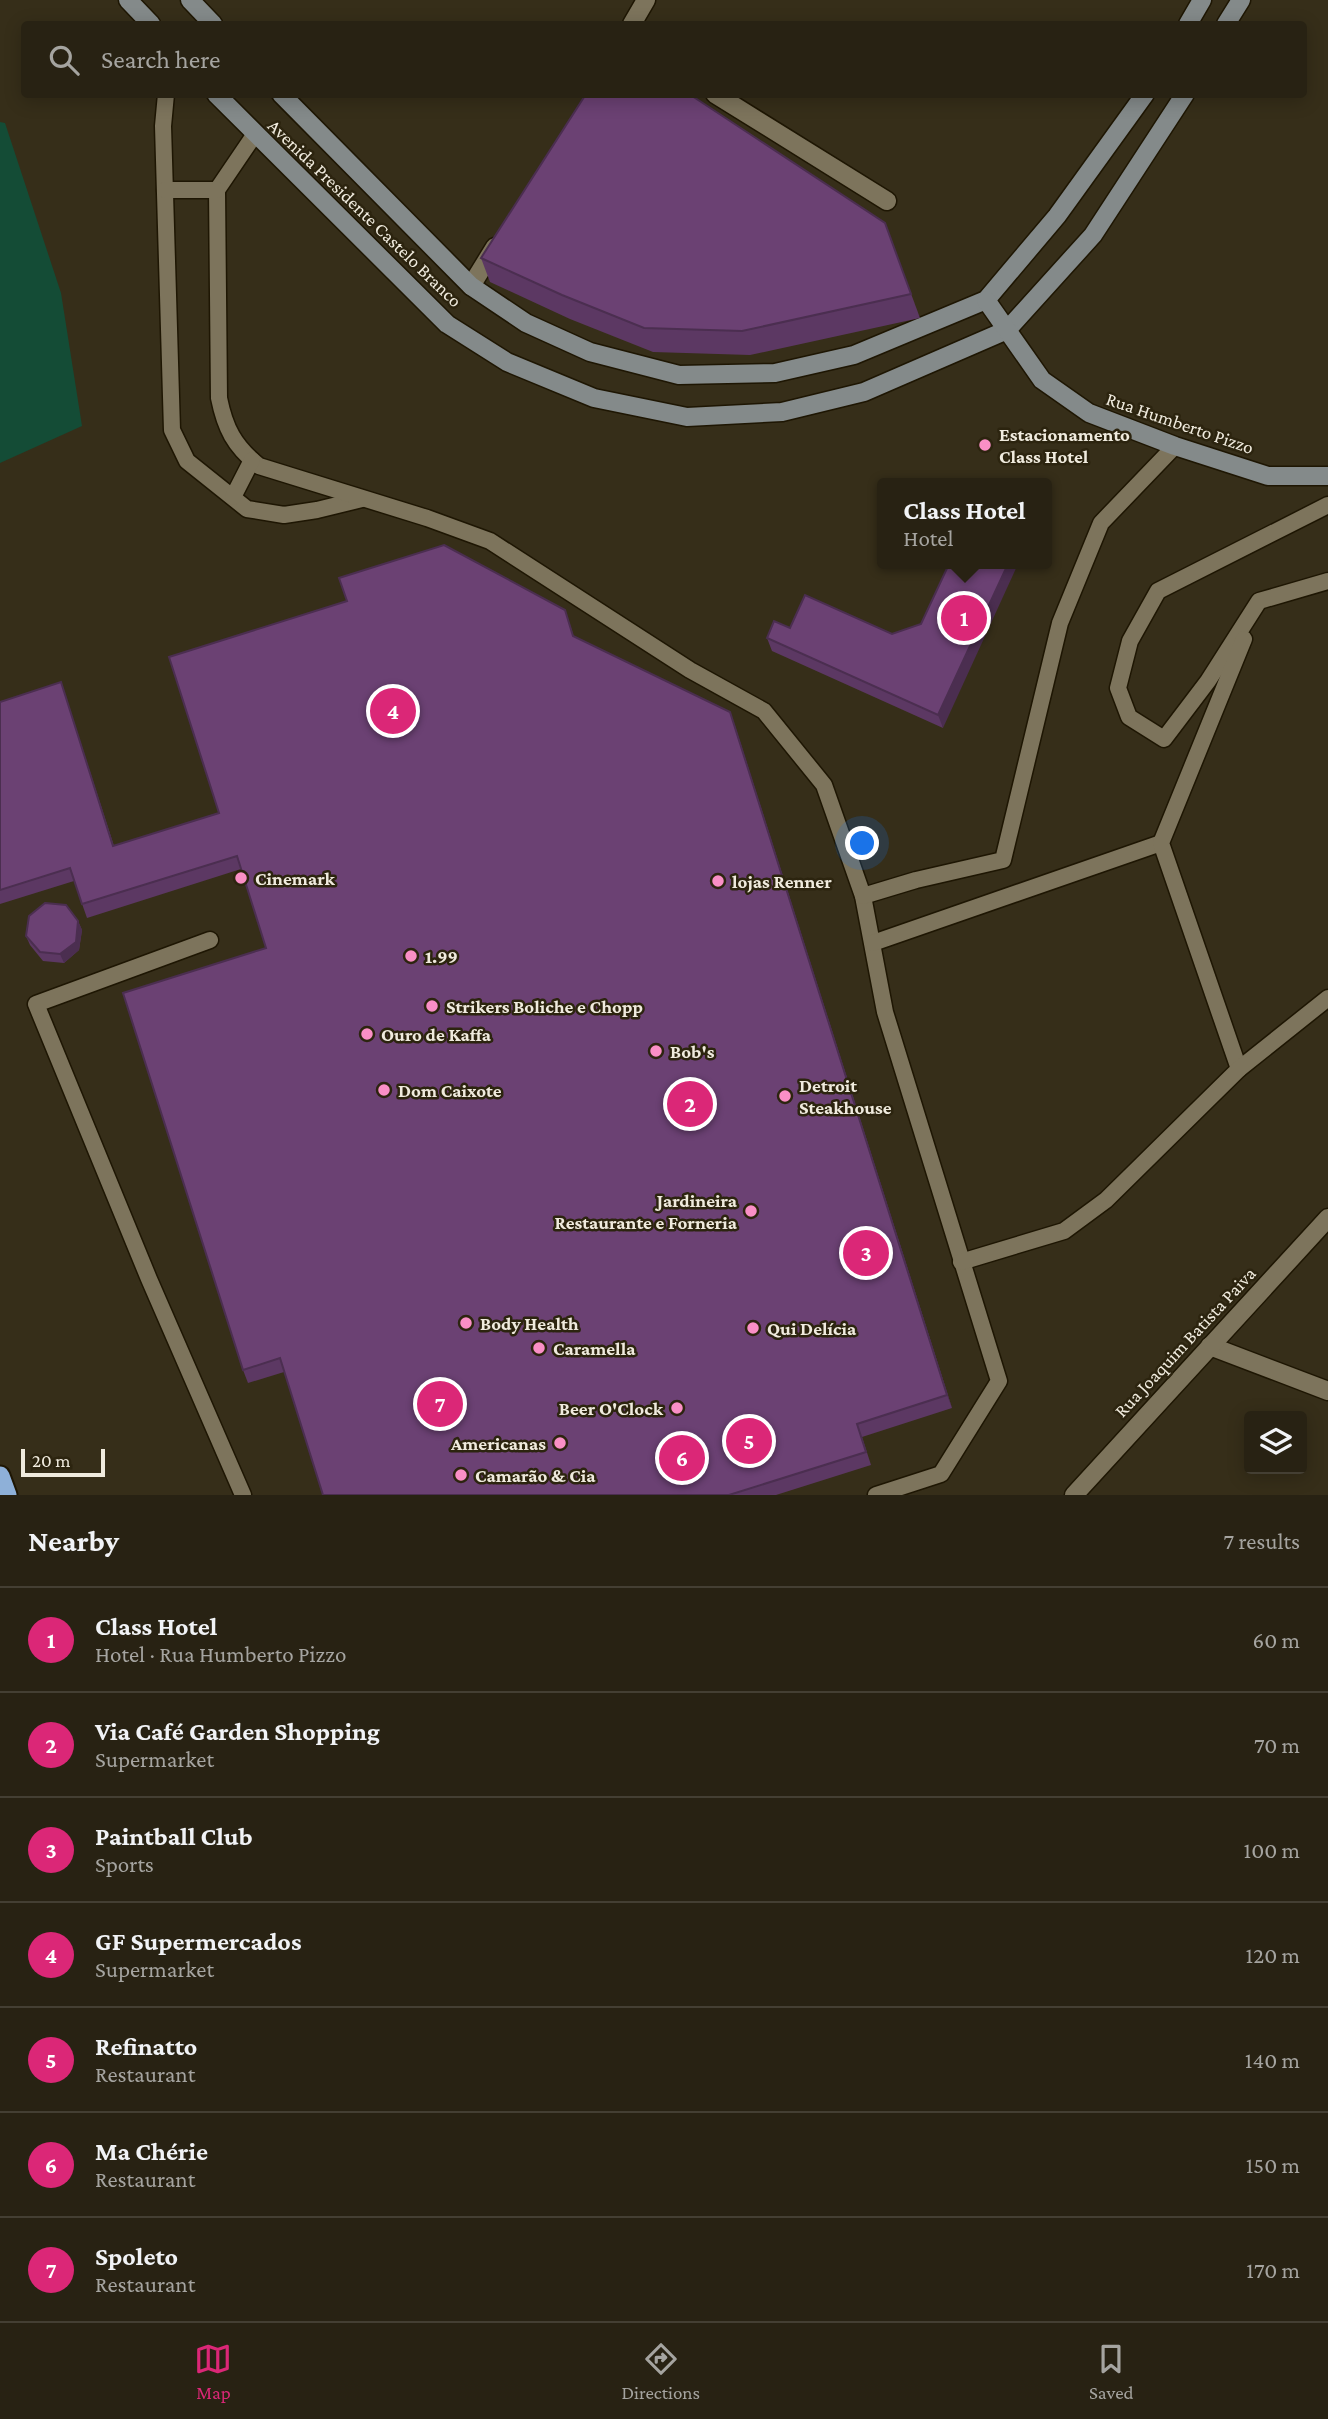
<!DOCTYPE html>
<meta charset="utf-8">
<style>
:root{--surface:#282213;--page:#342f21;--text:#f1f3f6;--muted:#a5a4a0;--line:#443f33;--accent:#db2777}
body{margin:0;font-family:"Crimson Pro",serif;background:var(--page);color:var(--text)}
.controls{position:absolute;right:21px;bottom:21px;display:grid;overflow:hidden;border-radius:7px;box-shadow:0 4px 18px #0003}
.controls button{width:63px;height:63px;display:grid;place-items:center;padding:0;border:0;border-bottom:2px solid var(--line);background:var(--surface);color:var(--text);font:35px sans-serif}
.scale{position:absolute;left:21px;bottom:18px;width:84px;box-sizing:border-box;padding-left:7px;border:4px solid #f0ebde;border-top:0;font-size:19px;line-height:24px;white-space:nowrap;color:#f0ebde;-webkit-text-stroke:5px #2c240f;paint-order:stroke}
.you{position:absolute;left:863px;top:844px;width:24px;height:24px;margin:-18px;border:5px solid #fff;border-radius:50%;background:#1a73e8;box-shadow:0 0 0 10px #1a73e833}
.badge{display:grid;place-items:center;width:46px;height:46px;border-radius:50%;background:var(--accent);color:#fff;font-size:23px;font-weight:700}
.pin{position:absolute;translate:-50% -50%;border:4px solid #fff;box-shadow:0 2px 7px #0006}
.popup{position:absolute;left:877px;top:478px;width:175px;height:91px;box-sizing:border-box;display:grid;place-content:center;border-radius:7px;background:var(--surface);filter:drop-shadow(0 2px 5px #0005);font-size:23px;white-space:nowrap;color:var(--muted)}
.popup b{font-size:26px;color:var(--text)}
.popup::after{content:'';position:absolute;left:50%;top:100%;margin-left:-14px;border:14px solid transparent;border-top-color:var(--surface)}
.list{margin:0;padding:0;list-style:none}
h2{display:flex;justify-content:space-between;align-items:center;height:91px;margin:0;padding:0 28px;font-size:30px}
h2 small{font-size:23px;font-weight:400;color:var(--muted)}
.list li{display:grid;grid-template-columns:46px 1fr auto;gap:21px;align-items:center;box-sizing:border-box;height:105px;padding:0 28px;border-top:2px solid var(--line)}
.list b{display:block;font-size:26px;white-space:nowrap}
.list p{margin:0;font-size:23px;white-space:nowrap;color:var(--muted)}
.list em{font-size:23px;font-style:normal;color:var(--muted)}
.icon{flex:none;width:38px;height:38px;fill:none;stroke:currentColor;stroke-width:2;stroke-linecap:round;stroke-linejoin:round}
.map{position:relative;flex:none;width:1328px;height:1495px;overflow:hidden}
.search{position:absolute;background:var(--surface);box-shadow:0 4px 18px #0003;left:21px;right:21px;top:21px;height:77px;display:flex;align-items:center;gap:18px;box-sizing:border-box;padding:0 24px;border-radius:7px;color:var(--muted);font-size:26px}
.sheet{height:826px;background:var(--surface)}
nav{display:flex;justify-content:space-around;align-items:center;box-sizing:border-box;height:98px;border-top:2px solid var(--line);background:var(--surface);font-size:19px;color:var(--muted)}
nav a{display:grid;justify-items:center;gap:4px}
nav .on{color:var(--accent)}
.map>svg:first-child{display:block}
</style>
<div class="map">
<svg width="1328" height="1495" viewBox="0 0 1328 1495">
<rect width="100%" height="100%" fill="#362e19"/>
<path fill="#144c36" d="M0,122L5,123L61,293L82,426L0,463Z"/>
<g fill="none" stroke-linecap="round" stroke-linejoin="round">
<g stroke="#1e1603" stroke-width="19">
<g id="service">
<path d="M166,94L163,126L172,430L187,461L247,509L284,515L317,510L362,499"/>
<path d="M255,134L217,190L219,398C225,428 234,446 259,466L427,518L490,541L690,670L764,711L824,785L863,896L885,1012L999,1381L941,1474L876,1495"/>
<path d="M165,190H217"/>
<path d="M233,497L252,460"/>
<path d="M1328,505L1158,591L1130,641L1118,688L1129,717L1164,739L1208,681L1259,601L1328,581"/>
<path d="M863,896L916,880L1003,860L1060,623L1101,523L1175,446"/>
<path d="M210,940L36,1004L149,1279L243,1495"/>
<path d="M873,943L1161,843"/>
<path d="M1239,1069L1161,843L1244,639"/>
<path d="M961,1262L1064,1231L1106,1200L1239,1069L1328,998"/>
</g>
</g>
<g stroke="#1e1603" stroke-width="21">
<g id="minor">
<path d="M632,24L646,0"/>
<path d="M715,94L887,201"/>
<path d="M471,286L495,247"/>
<path d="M1210,1346L1328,1391"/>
<path d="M1074,1495L1328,1218"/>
</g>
</g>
<g stroke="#1e1603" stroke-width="21">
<g id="secondary">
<path d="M128,0L151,24"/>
<path d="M190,0L213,24"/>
<path d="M1188,24L1202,0"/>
<path d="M1226,24L1241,0"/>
<path d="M216,94L447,324L507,362L594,398L687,417L782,412L864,392L1007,330L1093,235L1185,94"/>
<path d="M281,94L471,286L526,323L590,352L679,375L775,373L854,355L986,300L1057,216L1145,94"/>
<path d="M986,300L1042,380L1089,413L1175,446L1268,476H1328"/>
</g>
</g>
<g stroke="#1e1603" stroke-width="23">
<path id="trunk" d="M0,1476L7,1495"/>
</g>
<use href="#service" stroke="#7d745c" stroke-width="16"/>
<use href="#minor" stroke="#7d745c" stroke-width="18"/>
<use href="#secondary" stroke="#848a8a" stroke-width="18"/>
<use href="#trunk" stroke="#8eb0d8" stroke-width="19"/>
</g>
<g fill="#5c3863">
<path d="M885,223L920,318L750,355L653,352L570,319L490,282L481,258Z"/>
<path d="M565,610L574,637L735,726L952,1408L862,1437L871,1465L776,1495H323L284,1372L248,1383L243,1370L266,948L241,869L87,918L74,881L0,904V702L61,682L114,846L219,813Z"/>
<path d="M921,624L943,728L772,651L767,638L790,628L892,634Z"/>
<path d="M78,921L82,930L79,950L64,963L43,961L30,945L26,936Z"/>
</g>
<g fill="#4b2e50">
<path d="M1008,564H1018L943,728L938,715Z"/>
<path d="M730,712L735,726L952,1408L947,1395Z"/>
<path d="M78,921L82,930L79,950L64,963L60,954Z"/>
</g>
<g fill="#6b4173" stroke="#4b2e50" stroke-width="2">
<path d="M586,94H689L885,223L911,294L742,331L644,328L562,295L481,258Z"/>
<path d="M444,545L565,610L573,636L730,712L947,1395L857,1424L866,1452L729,1495H323L280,1358L243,1370L123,993L266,948L237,856L82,904L70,868L0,890V702L61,682L113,846L219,813L169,657L347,601L339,578Z"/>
<path d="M949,564H1008L938,715L767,638L774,621L790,628L805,595L892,634L921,624Z"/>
<path d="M45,903L66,905L78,921L76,942L60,954L40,952L26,936L29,916Z"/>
</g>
<g fill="#fa8fc6" stroke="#2c240f" stroke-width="2.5">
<circle cx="985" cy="445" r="7"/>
<circle cx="241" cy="878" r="7"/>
<circle cx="718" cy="881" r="7"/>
<circle cx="411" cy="956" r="7"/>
<circle cx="432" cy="1006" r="7"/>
<circle cx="367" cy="1034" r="7"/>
<circle cx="656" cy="1051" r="7"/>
<circle cx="384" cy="1090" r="7"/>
<circle cx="785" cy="1096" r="7"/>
<circle cx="751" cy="1211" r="7"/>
<circle cx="466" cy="1323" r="7"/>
<circle cx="753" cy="1328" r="7"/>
<circle cx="539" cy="1348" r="7"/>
<circle cx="677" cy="1408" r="7"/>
<circle cx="560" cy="1443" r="7"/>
<circle cx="461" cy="1475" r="7"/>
</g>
<g text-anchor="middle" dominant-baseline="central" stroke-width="5" stroke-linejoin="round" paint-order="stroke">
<g font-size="19" fill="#f0ebde" stroke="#2c240f">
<text transform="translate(365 213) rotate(44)">Avenida Presidente Castelo Branco</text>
<text transform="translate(1180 423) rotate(19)">Rua Humberto Pizzo</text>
<text transform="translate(1185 1342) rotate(-47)">Rua Joaquim Batista Paiva</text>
</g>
<g font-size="19" font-weight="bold" fill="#f0ebde" stroke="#2c240f" text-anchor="start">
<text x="999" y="434">Estacionamento<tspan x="999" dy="22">Class Hotel</tspan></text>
<text x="255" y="878">Cinemark</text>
<text x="732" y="881">lojas Renner</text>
<text x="425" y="956">1.99</text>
<text x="446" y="1006">Strikers Boliche e Chopp</text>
<text x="381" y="1034">Ouro de Kaffa</text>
<text x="670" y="1051">Bob's</text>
<text x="799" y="1085">Detroit<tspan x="799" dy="22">Steakhouse</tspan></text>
<text x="398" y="1090">Dom Caixote</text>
<text x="737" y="1200" text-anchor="end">Jardineira<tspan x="737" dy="22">Restaurante e Forneria</tspan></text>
<text x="480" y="1323">Body Health</text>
<text x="767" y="1328">Qui Delícia</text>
<text x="553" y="1348">Caramella</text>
<text x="663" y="1408" text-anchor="end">Beer O'Clock</text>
<text x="546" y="1443" text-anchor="end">Americanas</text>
<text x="475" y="1475">Camarão &amp; Cia</text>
</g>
</g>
</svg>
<div class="controls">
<button><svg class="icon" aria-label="layers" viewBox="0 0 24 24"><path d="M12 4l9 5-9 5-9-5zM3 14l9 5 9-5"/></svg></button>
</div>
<div class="scale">20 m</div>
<div class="you"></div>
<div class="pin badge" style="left:964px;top:618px">1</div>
<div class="popup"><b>Class Hotel</b>Hotel</div>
<div class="pin badge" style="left:690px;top:1104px">2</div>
<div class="pin badge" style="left:866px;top:1253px">3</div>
<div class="pin badge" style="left:393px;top:711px">4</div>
<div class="pin badge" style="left:749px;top:1441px">5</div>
<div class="pin badge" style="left:682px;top:1458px">6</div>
<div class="pin badge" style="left:440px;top:1404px">7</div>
<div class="search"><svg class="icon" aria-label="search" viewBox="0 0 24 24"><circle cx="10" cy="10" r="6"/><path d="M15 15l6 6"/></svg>Search here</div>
</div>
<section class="sheet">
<h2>Nearby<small>7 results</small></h2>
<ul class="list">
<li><span class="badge">1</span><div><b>Class Hotel</b><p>Hotel · Rua Humberto Pizzo</p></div><em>60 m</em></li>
<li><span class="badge">2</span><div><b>Via Café Garden Shopping</b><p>Supermarket</p></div><em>70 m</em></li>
<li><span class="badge">3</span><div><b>Paintball Club</b><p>Sports</p></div><em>100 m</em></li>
<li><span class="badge">4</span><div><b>GF Supermercados</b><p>Supermarket</p></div><em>120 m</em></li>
<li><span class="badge">5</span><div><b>Refinatto</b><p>Restaurant</p></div><em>140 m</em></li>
<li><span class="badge">6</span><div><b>Ma Chérie</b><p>Restaurant</p></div><em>150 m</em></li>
<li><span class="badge">7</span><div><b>Spoleto</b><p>Restaurant</p></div><em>170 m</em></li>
</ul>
</section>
<nav>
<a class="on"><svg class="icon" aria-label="map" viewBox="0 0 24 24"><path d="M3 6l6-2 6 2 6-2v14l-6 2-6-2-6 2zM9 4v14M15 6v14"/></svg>Map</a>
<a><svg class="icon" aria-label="directions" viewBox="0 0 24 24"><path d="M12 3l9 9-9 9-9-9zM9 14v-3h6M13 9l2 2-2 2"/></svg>Directions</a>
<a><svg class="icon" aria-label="saved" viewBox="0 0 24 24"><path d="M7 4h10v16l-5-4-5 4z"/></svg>Saved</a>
</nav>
